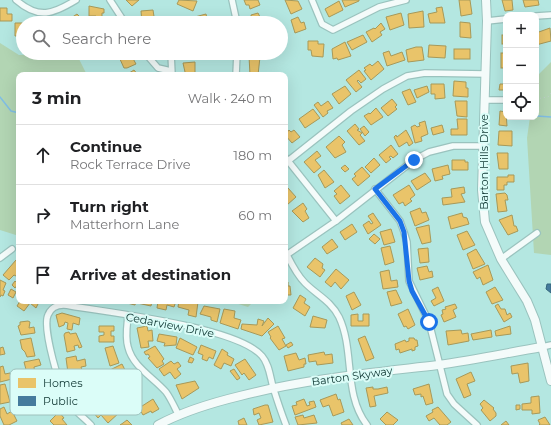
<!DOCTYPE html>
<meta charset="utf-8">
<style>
:root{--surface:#fff;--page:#f2f2f2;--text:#202124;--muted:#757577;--line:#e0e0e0}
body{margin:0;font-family:Montserrat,sans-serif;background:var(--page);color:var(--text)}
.controls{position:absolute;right:12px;top:12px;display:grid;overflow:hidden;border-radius:8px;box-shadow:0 4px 16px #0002}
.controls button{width:36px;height:36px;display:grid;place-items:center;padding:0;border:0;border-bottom:1px solid var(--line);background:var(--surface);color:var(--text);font:20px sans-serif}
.stop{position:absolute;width:12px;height:12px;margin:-9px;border:3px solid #1a73e8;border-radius:50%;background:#fff}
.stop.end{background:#1a73e8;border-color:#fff;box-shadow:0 1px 4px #0008}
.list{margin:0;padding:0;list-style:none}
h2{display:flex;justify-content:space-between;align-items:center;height:52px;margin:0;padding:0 16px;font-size:17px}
h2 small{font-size:13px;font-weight:400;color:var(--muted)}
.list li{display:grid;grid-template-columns:26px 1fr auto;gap:12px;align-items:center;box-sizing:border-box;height:60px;padding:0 16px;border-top:1px solid var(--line)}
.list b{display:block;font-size:15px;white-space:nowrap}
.list p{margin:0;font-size:13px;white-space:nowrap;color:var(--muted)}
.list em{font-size:13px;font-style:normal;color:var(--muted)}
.icon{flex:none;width:22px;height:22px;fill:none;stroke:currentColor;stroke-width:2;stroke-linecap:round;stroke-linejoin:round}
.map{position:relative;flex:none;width:551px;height:425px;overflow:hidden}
.search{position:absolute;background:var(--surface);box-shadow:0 4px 16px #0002;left:16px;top:16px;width:272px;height:44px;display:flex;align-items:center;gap:10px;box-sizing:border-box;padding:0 14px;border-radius:22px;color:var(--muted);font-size:15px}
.panel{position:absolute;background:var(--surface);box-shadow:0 4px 16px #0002;left:16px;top:72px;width:272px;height:232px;border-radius:8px}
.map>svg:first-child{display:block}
</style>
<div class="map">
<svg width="551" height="425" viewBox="0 0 551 425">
<rect width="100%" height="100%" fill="#b4e7e1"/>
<g fill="#b2d5b3">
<path d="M0,43L19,55L76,53L87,75H19V236L0,230Z"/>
<path d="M551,62V255L534,253L527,138L530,117H536V77Z"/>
<path d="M229,301H251L252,303L248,307Z"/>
</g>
<g fill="#e9c46a" stroke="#a79959">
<path d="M126,0H139L132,6Z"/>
<path d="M179,0L197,1L193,11L177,4Z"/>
<path d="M244,0H258L260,5L250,9L249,5H246Z"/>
<path d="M285,0L298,1L302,9L291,14Z"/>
<path d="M342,0H359V1L345,7Z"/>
<path d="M459,0H470L472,14L461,16Z"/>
<path d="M502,0H512L513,10L505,11Z"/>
<path d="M523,0H538L539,5L525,7Z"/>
<path d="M339,1L343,10L329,17L325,9Z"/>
<path d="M89,6L104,9V13H102V22H97L96,16H89Z"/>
<path d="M442,7L445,23H430L428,14L437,12L436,8Z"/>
<path d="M0,8H7V14H12V21H0Z"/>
<path d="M153,10L155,23H142L141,11Z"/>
<path d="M423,11L424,27L409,28L408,14Z"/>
<path d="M258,13L263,23H252L251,15Z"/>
<path d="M401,13L404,25L390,30L386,17Z"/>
<path d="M77,14L83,20L88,17L92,23H75L71,18Z"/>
<path d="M206,14L208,23H192L191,18Z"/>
<path d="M298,17L301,23L304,22L306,29L295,33L291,20Z"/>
<path d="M460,22L470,23L471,38L460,37Z"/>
<path d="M15,23H30H23V40H20V36H15Z"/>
<path d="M381,23L385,29L380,32L382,35L372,42L366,32L374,28L375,29Z"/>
<path d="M550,28L551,41L536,45V33Z"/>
<path d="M363,35L367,42L352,50L347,42Z"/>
<rect x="502" y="35" width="4" height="9"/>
<path d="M308,41H318V44H324L323,57L312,56L311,50H308Z"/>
<path d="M345,42L351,56L338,60L337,58L333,59L332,49Z"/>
<path d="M429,45L446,46L445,58L428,57Z"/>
<path d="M416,47H422L424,60L408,62L406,50Z"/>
<rect x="454" y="49" width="16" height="10"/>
<path d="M389,51L391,56L402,52L405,60L387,66L383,53Z"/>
<path d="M130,53L136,64L127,68H124L119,57L115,59L112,54Z"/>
<rect x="186" y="53" width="12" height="5"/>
<rect x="501" y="53" width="5" height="15"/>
<path d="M249,56L260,57L258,75H250Z"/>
<path d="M378,61L384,69L371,80L364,71L366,70L364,68L370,64L372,66Z"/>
<path d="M195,62V75H183L185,72L183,63Z"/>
<path d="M134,70L138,75H126Z"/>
<path d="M359,70L366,79L361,83L358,80L357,81L362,87L356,92L346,80Z"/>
<path d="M506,80V90H499L500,84H506Z"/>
<path d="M454,81L466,82V88H468V97L453,96Z"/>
<path d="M431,84H444L445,98L435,99V94H431Z"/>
<path d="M345,86L351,94L339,104L332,94Z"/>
<path d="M427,86L429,92L417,98L414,90Z"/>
<path d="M410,89L416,102L408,105L402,92Z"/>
<path d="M392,99L397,105L395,107L397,109L388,116L381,108Z"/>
<path d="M328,101L333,108L327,111L328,113L323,117L314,105L318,102L321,106Z"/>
<path d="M455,101H467V117L457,116Z"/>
<path d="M376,108L383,117L371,125L364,116L369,113L370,114Z"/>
<path d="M313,109L320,118L305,128L299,119Z"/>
<path d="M500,111L506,112L507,126L499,125Z"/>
<path d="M457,119H467V135H451V129H458Z"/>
<path d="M425,121L428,134L421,137L422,141L415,143L411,127L415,125L417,127L420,126L419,123Z"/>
<path d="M355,124L359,129L357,130L362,133L360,135L365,141L359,145L347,131Z"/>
<path d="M442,125L444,132L433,135L431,128Z"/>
<path d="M364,126L369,132L365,136L360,129Z"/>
<path d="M289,130L291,132L294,130L300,137L292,143L285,135Z"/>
<path d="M406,130L413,143L409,146L407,142L399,147L394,137L396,135L397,137Z"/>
<path d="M499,131H512V146L498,145Z"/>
<path d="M339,136L345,142L342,145L346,152L335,158L326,147Z"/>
<path d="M391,145L398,154L393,158L391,156L389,157L391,159L386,163L379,155Z"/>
<path d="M317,151L321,156L315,160L321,167L314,173L304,162Z"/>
<path d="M497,153H508V169H499Z"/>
<path d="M374,158L380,165L371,173L365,167Z"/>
<path d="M452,160H465V162H468V170H452Z"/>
<path d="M345,165L349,169L345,172L341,168Z"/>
<path d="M448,165L450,174L442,176L443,179L435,181L432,169Z"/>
<path d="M362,167L370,176L358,186L352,179L356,176L354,174Z"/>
<path d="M324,170L334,182L325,188L318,175Z"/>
<path d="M425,173L431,181L417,190L411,181Z"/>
<path d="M508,175H514V182H507V185H504V190H497V177H508Z"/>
<path d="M341,185L350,196L340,204L334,196L337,194L334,191Z"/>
<path d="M409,185L415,195L410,199L412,201L405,206L403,202L399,204L393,195Z"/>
<path d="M464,187L465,193L461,194L465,202L443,205L442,198L452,197L451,189Z"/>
<path d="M288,188L296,197L287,205L285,202V191Z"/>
<path d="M505,193L507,195L508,200H505L507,211L498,212L496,194Z"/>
<path d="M303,203L307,209L305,211L309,218L303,222L292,211Z"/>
<path d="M420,208L422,213L426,212L429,220L415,226L410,212Z"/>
<path d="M373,213L381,225L368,234L363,225L369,221L371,224L373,223L368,216Z"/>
<path d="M462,213L463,217L467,218L469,224L451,229L448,217Z"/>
<path d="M512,215L514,226H516L518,231L508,235L499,220Z"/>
<path d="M352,224L357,232L345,240L340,232Z"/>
<path d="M429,225L431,242L422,244L416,228Z"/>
<path d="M391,229L395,242L384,245L380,232Z"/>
<path d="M467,231L475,245L463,250L457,235Z"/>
<path d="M374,234L380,239L375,244L369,239Z"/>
<path d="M332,239L338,247L327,254L322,247Z"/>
<path d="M390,246L394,262L385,265L381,248Z"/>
<path d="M428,248L429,262L420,263L418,249Z"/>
<path d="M476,249L485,264L473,269L467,254Z"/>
<path d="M315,258L323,264L322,268L325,270L320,277L307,267Z"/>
<path d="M16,260L19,262V274L16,276L14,275L9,280L3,275Z"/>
<path d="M488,265L493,280L483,285L480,277L477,279L473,272Z"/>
<path d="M427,266L429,272L432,271L433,277L420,280L417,268Z"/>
<path d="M336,269L349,280L341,289L335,282L331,287L325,282Z"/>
<path d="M389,270L391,281L397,280L398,287L383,289L380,272Z"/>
<path d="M0,280L6,283L3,290L5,291L3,296L1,295L0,297Z"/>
<path d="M15,281L18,284L15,288L12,285Z"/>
<path d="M285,282H288V286H290L291,295H285Z"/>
<path d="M438,287L444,301L434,306L431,301L436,298L432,290Z"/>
<path d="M495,287L503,300L492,304L486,292Z"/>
<path d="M11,289L16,292L13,298L8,295Z"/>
<path d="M396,290L402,303L391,306L387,292Z"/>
<path d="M354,292L361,305L352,310L346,296Z"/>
<path d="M300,295L306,299L304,303L310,307L305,316L293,308Z"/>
<path d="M20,301H37L39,302L36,308L30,303L24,311L17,306Z"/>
<path d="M119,301H136L135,305Z"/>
<path d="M138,301H152L151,306L137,303Z"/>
<path d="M158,301H176L174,307L167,305L166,310L157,308Z"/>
<path d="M179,301L198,302L196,317L188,315L189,310L178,307Z"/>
<path d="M455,304L457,308L453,310L456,317L444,322L441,315L443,314L442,310L446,309L445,307Z"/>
<path d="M498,304L501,309H505L507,315L510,313L512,317L504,322L495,306Z"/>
<path d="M204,306L220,309L217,322L211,320V317L200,314Z"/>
<path d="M224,309L235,311L234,318L241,320L238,329L220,323Z"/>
<path d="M408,309L415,325L408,329L406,326L404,327L398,314Z"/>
<path d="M62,313L80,318L79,325L73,323L72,330L67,329L68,323L65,322L64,325L59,327L56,315Z"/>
<path d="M358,314V321H363V314H369V326H351V315Z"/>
<path d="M313,316L327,320L325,328L310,327Z"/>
<path d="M268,318L274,324L262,336L241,329L242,324L257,325L258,319L264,321L262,326Z"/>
<path d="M28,321L30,322L29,328L34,327L35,333L21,335L18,326L20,325V322Z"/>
<path d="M99,326H114V331H111V336H114V342H99V336L104,335V332H99Z"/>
<path d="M147,326L148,331L152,330L153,341H148L149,347L141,348L137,328Z"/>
<path d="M278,326L285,338L282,339L286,346L279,350L270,338L271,337L268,332Z"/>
<path d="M510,326L511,334L496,336L495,331Z"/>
<path d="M461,330L462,334L468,333L469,341L448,345L446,331Z"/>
<path d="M491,330L492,337L473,340L471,334Z"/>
<path d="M69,332L70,334L76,333L82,347L79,348L78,345L74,346L75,350L67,352L64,335L65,333Z"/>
<path d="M159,334L177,337L176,345L164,346L165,343L157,341Z"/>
<path d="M365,336L374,358L366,361L358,339Z"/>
<path d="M31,338L35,356L27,357L25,352L22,349L20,340Z"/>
<path d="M180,338L197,347L193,355L176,348Z"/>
<path d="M409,338H414L415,340H417L418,346L415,347V350L412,351V349L400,353L399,349L396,350L395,344L405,340L406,342L409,341Z"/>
<path d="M291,342L293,345L288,348L286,345Z"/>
<path d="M201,345L216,351L213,359L209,357L207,361L202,359L203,355L198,353Z"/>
<path d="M113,346L119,363L110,366L105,348Z"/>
<path d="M155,346L164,359L162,361L164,364L157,368L148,358L150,357L148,354L146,355L144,352Z"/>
<path d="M3,347L5,354L0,355V348Z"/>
<path d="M222,349L228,353L227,355L234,359L231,366L224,363L221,369L214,365Z"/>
<path d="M324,352L325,355L332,354L333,363L317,365L316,361L309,362L308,355Z"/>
<path d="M296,353L299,360L305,358L306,364H304V367L288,371L284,356Z"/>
<path d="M76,356L77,361L85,359L86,366L81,367L82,370L68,373L66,358Z"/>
<path d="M190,357L194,359L192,363L188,362Z"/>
<path d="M39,359L41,365L34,367L35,375L28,377L24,362Z"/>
<path d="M245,359L256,375L249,380L244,373L242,375L235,365Z"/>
<path d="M171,361L174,364L178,362L181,366L177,369L181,374L175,379L170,372L164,376L159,369Z"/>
<path d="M528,363L529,381L520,383L518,373L512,374L511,366Z"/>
<path d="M122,364L129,378L120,385L118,381L120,380L118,378L116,379L110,370Z"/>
<path d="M3,366L5,374L10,373L12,379L0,382V367Z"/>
<path d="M234,369L240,378L237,380L230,371Z"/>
<path d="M471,372L475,381L467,384L471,395L464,398L456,379Z"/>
<path d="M195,381L199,388L182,399L176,385Z"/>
<path d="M5,384L10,402L0,404V385Z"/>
<path d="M429,384L433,403L426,405L423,396L421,397V394L415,395L413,389Z"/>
<path d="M373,387V389H378L387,387L388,393L374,396L376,406L370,407L366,388Z"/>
<path d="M336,394L338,400L340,399L344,412L333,416L329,405L323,407L320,400Z"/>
<path d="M539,396L540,413L532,414V410H522V404L531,403V397Z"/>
<path d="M153,399L159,409L152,413L151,411L143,415L139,408Z"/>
<path d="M304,399L307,406L310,405L309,402L314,401L316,407L295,415L292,406L297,405L296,402Z"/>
<path d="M484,400L494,408L493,409L496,413V416L490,421L481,410L483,408L480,404Z"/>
<path d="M104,403L113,412L118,408L121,411L108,423L101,415L98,418L93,412Z"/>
<path d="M265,405H268L273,422L259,425L257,420L261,418L259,413L254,415L253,409Z"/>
<path d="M516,405H520V409L516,410Z"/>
<path d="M4,407L7,414L12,411L17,421L9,425H4L0,416V409Z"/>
<path d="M438,407L451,422L447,425H440L434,418L429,421L426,416L433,412L432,410Z"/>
<path d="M59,412L64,418L62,419L67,425H54L50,421Z"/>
<path d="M387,412L398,420L393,425H386L380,419Z"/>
<path d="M303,415L304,418L314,415L317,423L298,425L295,417Z"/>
<path d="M545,417L550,425H539L540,424L538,420Z"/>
<path d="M244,418L247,425H239L238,421Z"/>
<path d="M349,419L353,425H342L341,423Z"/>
<path d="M127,420L132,425H120L123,423Z"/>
<path d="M506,421L509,425H501Z"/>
</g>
<path fill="#457b9d" stroke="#34667d" d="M547,284H551V293L546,289Z"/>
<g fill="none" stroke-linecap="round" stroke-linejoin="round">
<g stroke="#80bee4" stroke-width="1.5">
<path d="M0,97L11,111L19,113"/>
<path d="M537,116L551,117"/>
<path d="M19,131V132"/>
</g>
<g stroke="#9ac3be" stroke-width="8">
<g id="street">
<path d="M16,0C39,20 53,14 76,0"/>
<path d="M110,0L125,23"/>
<path d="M232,0L237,23"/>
<path d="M312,0L322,24L333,30L379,7L406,0"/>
<path d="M536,16L551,15"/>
<path d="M487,21L506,19"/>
<path d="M172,23V20"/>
<path d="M145,53L158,68L171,71"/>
<path d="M171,53L172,75"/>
<path d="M236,75L237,53"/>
<path d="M485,100H506"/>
<path d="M285,157L336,221"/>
<path d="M288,161L351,111L383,89L407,76L425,73L486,74"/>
<path d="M375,189L400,221L404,232L407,242L409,281L429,322L447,394L454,404L477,425"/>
<path d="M287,255C292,265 297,275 305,283C317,295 331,301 339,317C355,351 343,394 367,425"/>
<path d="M285,256L336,221L414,160L429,152L453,146H483"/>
<path d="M0,258L12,249"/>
<path d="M501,259L537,233"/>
<path d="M128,316C127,326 125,337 128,347C133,367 153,377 166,392C171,399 174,406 178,414"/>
<path d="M542,347L551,345"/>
<path d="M91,425C84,418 75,411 69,403C60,392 42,327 48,315C52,305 62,304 71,306C112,313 237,327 262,356C269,364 270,376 273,387C277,400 281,412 286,425"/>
</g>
</g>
<g stroke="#9ac3be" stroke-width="10">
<g id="secondary">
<path d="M486,0L487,21L482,190L485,222L501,259L527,301L535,320L551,381"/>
<path d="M158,425C184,411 211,403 240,396C305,379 371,373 438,365C473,360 507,353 542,347"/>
</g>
</g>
<path stroke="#c0d0cd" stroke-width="1" stroke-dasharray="1 3" stroke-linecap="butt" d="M536,99L548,97L551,93"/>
<use href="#street" stroke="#f4fbfa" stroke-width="5.5"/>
<use href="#secondary" stroke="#f4fbfa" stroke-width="8"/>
</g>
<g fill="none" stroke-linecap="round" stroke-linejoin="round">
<path stroke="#1a73e8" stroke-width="5" d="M414,160L375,189L400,221L404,232L409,281L412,291L429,322"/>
</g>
<g text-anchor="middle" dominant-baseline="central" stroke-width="4" stroke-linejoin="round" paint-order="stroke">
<g font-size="11" fill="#0e3632" stroke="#dbfdf8">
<text transform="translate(484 162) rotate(-90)">Barton Hills Drive</text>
<text transform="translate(170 325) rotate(11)">Cedarview Drive</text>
<text transform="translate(352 376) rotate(-8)">Barton Skyway</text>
</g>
</g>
<rect x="10" y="369" width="132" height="46" rx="6" fill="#dbfdf8" stroke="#9ec1bd" stroke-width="1"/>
<rect x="18" y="378" width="18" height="10" fill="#e9c46a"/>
<rect x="18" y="396" width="18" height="10" fill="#457b9d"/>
<g font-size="11" fill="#0e3632">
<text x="43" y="387">Homes</text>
<text x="43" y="405">Public</text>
</g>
</svg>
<div class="controls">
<button>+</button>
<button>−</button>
<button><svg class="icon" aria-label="locate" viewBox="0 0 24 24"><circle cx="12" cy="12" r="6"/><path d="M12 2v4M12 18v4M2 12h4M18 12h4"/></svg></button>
</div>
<div class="stop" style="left:429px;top:322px"></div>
<div class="stop end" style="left:414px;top:160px"></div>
<div class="search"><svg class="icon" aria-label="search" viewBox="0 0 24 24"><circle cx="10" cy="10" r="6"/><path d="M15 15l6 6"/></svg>Search here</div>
<section class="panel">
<h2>3 min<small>Walk · 240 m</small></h2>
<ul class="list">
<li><svg class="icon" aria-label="ahead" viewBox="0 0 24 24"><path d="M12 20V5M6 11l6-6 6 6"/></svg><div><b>Continue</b><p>Rock Terrace Drive</p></div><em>180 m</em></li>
<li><svg class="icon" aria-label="right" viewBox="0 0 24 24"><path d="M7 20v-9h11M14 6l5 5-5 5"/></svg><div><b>Turn right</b><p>Matterhorn Lane</p></div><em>60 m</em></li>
<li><svg class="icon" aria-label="arrive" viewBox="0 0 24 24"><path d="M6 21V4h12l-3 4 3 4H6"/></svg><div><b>Arrive at destination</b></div></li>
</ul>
</section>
</div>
